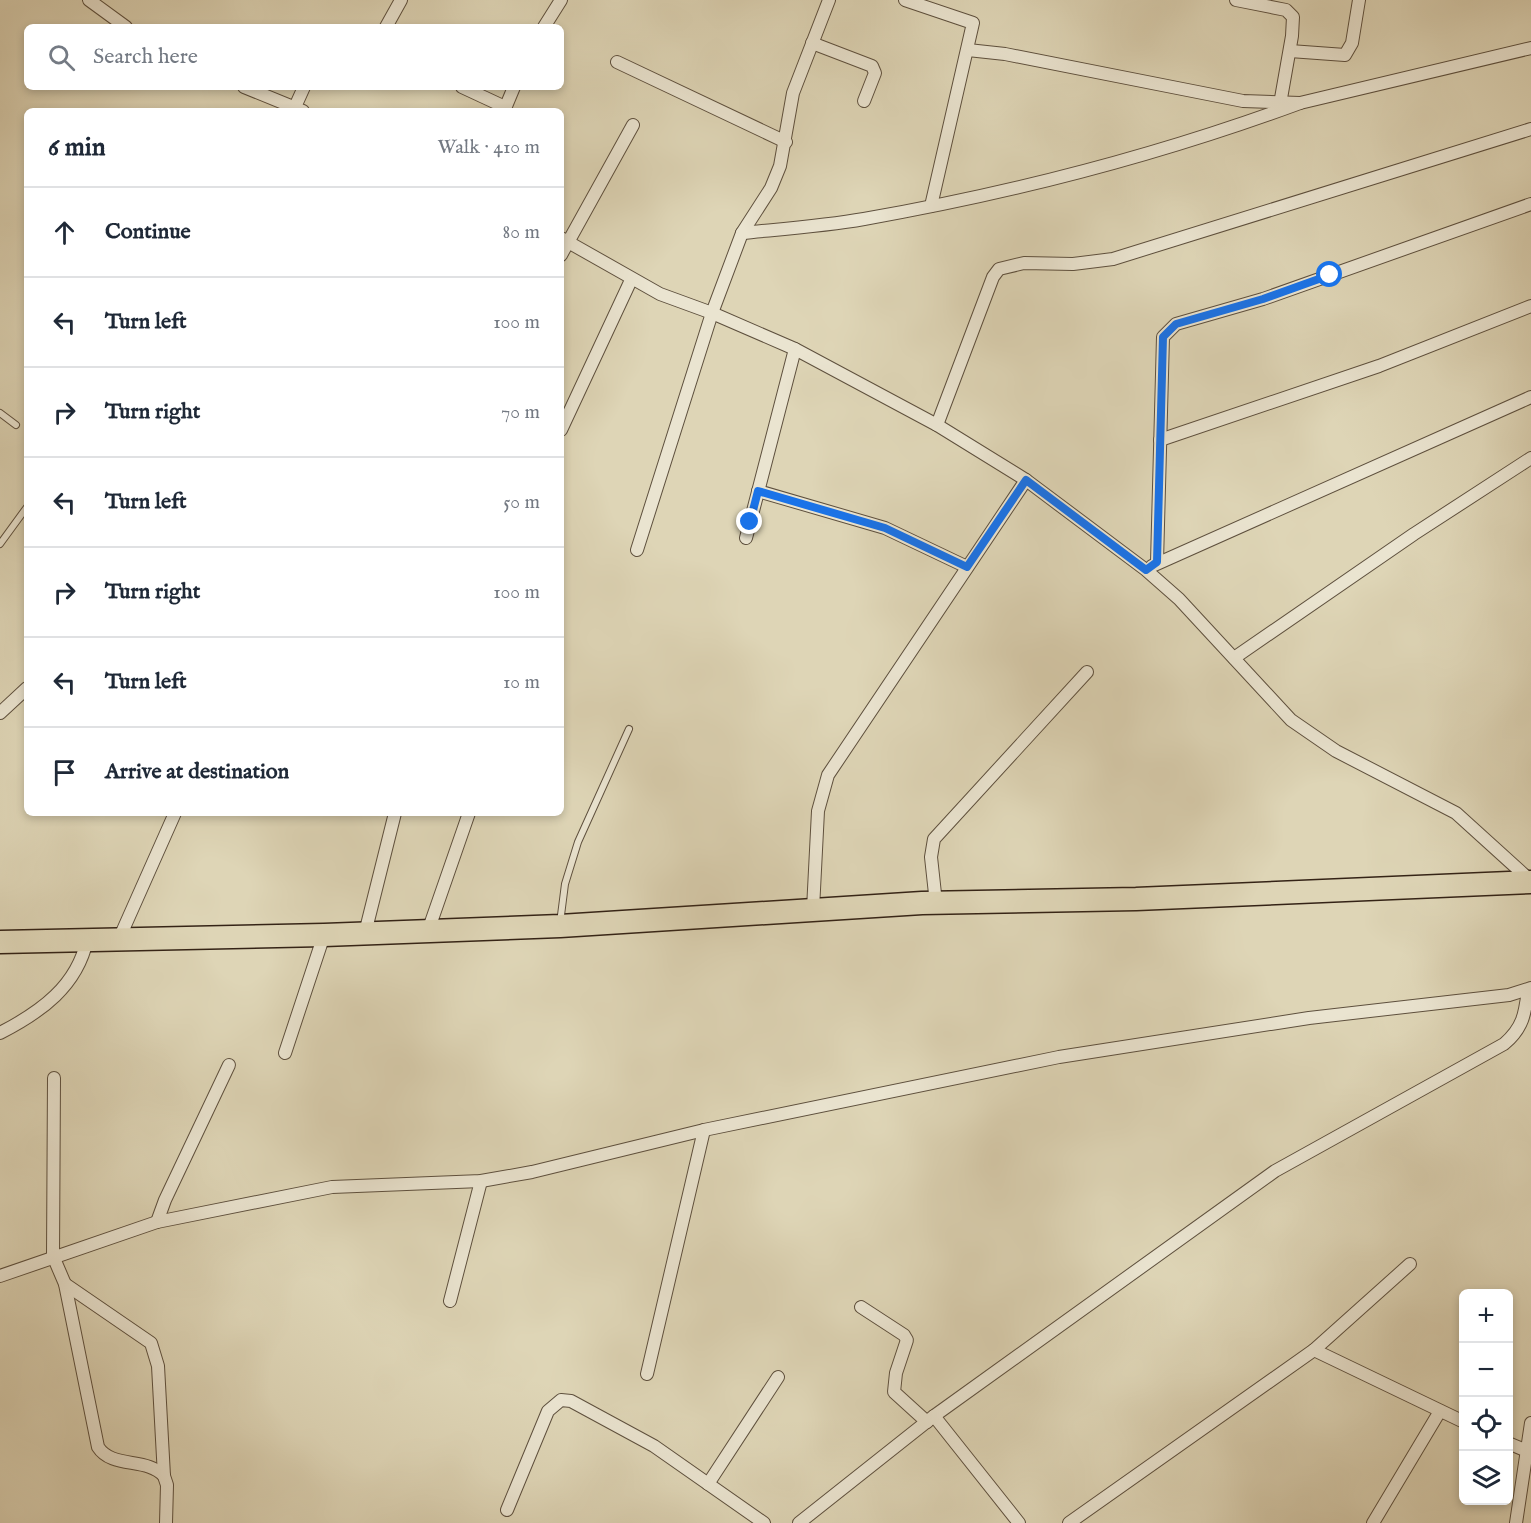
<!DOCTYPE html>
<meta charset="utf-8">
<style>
:root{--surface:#fff;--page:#f2f2f3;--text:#1f2937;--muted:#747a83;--line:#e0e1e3}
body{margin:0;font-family:"IM FELL English",serif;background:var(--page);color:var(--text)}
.controls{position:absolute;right:18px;bottom:18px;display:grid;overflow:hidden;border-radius:9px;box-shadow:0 3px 9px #0003}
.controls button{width:54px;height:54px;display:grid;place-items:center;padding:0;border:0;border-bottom:2px solid var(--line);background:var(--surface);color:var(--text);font:30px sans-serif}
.stop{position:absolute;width:18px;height:18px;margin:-14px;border:4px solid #1a73e8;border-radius:50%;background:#fff}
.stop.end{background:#1a73e8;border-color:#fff;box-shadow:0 2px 6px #0008}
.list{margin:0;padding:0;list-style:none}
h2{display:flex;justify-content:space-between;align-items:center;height:78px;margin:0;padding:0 24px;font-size:26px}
h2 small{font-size:20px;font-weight:400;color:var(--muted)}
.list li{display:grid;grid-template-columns:39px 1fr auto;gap:18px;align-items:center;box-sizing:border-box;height:90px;padding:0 24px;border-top:2px solid var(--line)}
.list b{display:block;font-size:22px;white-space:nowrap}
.list em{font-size:20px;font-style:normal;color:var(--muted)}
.icon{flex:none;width:33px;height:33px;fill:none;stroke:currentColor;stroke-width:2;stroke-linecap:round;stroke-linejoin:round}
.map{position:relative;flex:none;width:1531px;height:1523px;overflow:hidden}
.search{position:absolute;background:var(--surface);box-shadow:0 3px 9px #0003;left:24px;top:24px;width:540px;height:66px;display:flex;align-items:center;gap:15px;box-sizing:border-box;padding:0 21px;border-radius:9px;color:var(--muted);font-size:22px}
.panel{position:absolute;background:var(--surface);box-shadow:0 3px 9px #0003;left:24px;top:108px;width:540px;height:708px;border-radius:9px}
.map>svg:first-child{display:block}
</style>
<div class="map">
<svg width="1531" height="1523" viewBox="0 0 1531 1523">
<rect width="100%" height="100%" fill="#ded5b6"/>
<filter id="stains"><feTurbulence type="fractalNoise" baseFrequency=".00333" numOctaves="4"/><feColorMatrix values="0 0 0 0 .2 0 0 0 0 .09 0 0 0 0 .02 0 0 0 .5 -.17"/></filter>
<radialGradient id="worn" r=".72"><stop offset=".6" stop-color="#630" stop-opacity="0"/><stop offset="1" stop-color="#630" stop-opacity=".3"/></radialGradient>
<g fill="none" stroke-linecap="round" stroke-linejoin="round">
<g stroke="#5e503e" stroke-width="8">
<g id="lane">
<path d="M0,413L16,425"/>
<path d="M0,544L27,507"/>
<path d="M560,923L565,884L578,842L629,729"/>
</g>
</g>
<g stroke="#5e503e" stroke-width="14">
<g id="street">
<path d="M89,0L126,27"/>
<path d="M905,0L973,23L931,206"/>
<path d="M1236,0L1286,10L1293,17L1292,36L1280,104"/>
<path d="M386,27L401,0"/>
<path d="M544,27L561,0"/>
<path d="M812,43L872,66L875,73L864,101"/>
<path d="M968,50L1005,54L1243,101L1300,103L1531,48"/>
<path d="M1290,51L1345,55L1352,43L1359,0"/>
<path d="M617,62L786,142"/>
<path d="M244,87L303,111"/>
<path d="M462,87L505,107"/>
<path d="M295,107L304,87"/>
<path d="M504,111L514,87"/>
<path d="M742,233C782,229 824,226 864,219C1012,193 1159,155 1300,103"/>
<path d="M561,238L660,294L712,313L795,349L937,425L1026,480L1146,570L1179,599L1291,720L1336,751L1456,813L1531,881"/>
<path d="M561,255L633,125"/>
<path d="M937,425L993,277L999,269L1024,263L1073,264L1113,259L1531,129"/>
<path d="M561,430L631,280"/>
<path d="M1160,440L1379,366L1531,306"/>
<path d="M758,491L885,528L967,567"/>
<path d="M746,538L795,349"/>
<path d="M637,550L712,313L742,233L771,188L780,166L793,93L829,0"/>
<path d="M1157,562L1163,337L1176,324L1263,299L1531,204"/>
<path d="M1152,566L1531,397"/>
<path d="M1234,658L1414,534L1531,458"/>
<path d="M0,713L27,688"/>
<path d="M936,903L931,857L934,839L1087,672"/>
<path d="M813,909L818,811L828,775L1026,480"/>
<path d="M428,931L469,813"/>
<path d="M365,933L395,813"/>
<path d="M119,939L175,813"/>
<path d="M0,1033C41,1012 77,986 87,940"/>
<path d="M285,1053L324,935"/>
<path d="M54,1078L53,1256L65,1284L98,1447C112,1469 147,1457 164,1476L167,1485L166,1523"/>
<path d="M157,1222L165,1200L229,1065"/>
<path d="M0,1276L157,1222L332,1187L481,1181L532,1172L704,1130L1059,1057L1309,1018L1509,995L1531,988"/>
<path d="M65,1284L151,1343L158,1366L164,1476"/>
<path d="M450,1301L481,1181"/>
<path d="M861,1307L904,1335L907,1340L896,1373L894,1392L927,1422"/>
<path d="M1314,1350L1464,1422"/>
<path d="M647,1374L704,1130"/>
<path d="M934,1416L1019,1523"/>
<path d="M1508,1443L1527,1451"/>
<path d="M708,1484L778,1377"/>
<path d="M507,1510L548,1411L561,1400L571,1401L654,1446L764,1523"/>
<path d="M799,1523L934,1416L1275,1171L1504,1044C1523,1028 1525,1014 1528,990"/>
<path d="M1069,1523L1314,1350L1410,1264"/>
<path d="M1373,1523L1440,1411"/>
<path d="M1516,1523L1531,1423"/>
</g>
</g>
<g stroke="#342316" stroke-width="25">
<path id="highway" d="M0,942L324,935L560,926L922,903L1136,899L1531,882"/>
</g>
<use href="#lane" stroke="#eae4d0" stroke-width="6"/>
<use href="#street" stroke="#eae4d0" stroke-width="12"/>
<use href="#highway" stroke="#ded5b6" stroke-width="22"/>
</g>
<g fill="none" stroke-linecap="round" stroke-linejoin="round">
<path stroke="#1a73e8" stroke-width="8" d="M750,522L758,491L885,528L967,567L1026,480L1146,570L1157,562L1163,337L1176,324L1263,299L1330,275"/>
</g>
<rect width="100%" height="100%" filter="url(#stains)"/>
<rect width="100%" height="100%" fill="url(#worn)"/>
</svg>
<div class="controls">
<button>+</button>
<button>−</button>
<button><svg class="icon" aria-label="locate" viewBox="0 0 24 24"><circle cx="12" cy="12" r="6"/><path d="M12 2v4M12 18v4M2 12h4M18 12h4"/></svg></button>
<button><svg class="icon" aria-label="layers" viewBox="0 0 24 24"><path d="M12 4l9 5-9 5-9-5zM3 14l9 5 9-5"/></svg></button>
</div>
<div class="stop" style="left:1330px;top:275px"></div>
<div class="stop end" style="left:750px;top:522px"></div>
<div class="search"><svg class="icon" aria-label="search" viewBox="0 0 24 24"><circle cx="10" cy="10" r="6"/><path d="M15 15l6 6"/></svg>Search here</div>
<section class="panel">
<h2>6 min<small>Walk · 410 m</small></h2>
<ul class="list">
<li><svg class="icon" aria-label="ahead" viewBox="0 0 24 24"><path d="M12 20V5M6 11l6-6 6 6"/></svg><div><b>Continue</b></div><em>80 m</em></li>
<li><svg class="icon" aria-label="left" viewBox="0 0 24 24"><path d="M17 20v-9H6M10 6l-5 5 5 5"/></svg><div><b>Turn left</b></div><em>100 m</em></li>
<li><svg class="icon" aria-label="right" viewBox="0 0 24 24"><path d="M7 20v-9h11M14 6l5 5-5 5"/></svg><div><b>Turn right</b></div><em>70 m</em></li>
<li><svg class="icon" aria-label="left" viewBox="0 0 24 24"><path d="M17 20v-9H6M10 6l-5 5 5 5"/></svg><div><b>Turn left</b></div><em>50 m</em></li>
<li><svg class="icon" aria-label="right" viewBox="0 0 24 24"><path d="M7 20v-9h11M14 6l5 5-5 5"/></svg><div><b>Turn right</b></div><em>100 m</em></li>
<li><svg class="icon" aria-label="left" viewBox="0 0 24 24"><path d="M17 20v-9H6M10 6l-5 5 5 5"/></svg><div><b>Turn left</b></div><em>10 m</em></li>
<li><svg class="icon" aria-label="arrive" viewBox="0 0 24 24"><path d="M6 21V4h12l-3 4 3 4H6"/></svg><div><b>Arrive at destination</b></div></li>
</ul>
</section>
</div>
